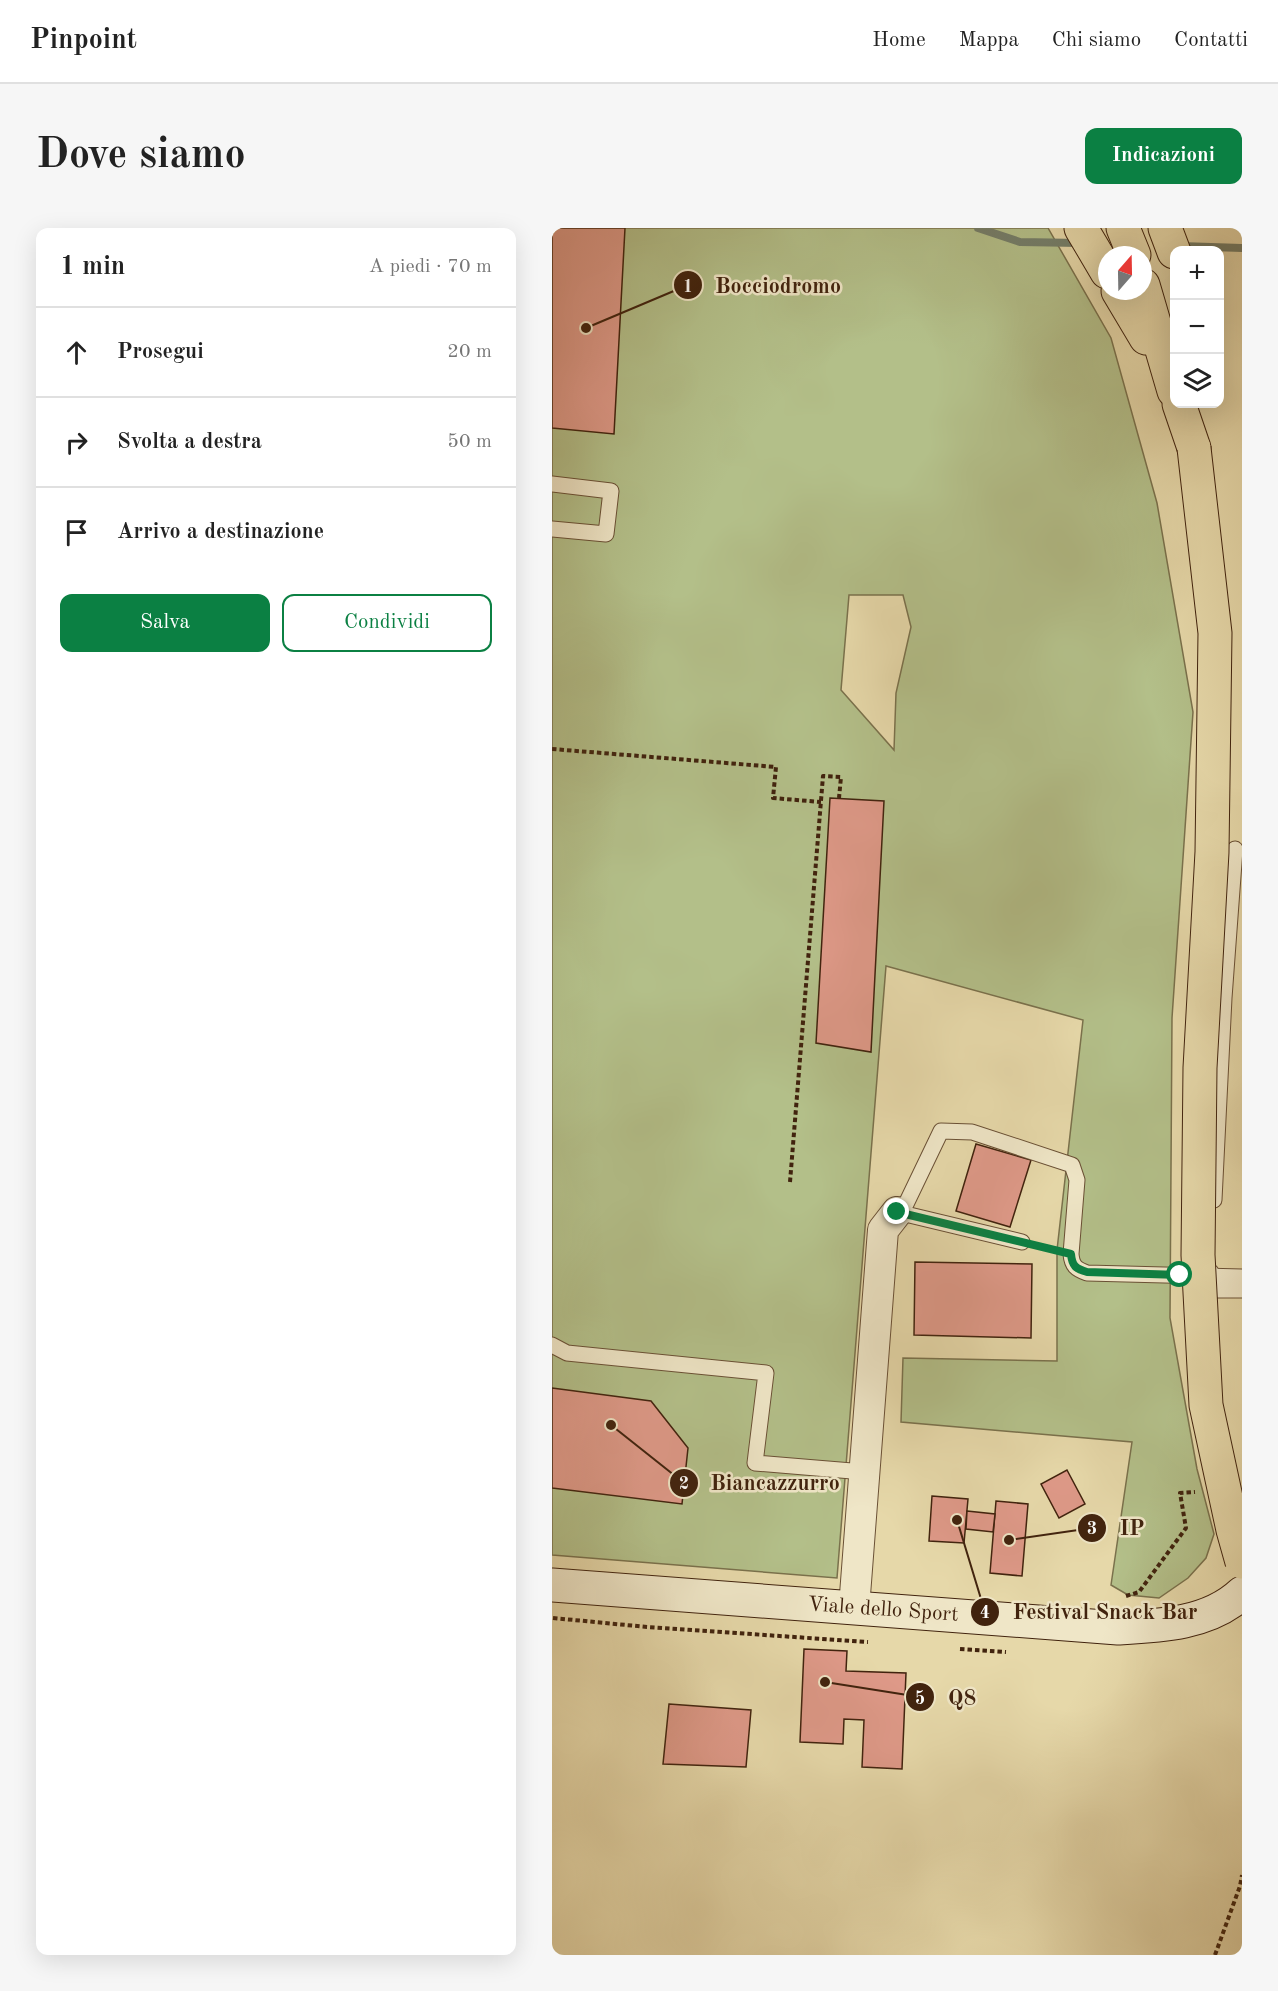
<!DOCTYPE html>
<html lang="it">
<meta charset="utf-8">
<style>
:root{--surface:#fff;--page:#f6f6f6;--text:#222;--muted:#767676;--line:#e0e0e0;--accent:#0b8043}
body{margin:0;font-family:"Old Standard TT",serif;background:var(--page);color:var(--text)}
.controls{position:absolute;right:18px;top:18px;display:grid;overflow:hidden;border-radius:12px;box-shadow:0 6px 24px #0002}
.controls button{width:54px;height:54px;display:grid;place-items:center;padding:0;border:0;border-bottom:2px solid var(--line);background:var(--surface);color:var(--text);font:30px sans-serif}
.compass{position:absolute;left:546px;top:18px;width:54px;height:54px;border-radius:50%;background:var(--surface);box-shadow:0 6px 24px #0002;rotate:20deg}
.stop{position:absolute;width:18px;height:18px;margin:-14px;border:4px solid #0b8043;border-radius:50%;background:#fff}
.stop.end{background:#0b8043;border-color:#fff;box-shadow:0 2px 6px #0008}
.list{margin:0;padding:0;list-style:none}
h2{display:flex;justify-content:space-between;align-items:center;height:78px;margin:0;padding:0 24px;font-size:26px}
h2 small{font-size:20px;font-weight:400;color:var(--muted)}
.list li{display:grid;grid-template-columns:39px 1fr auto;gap:18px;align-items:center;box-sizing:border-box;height:90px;padding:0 24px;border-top:2px solid var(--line)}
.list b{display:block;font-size:22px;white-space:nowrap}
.list em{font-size:20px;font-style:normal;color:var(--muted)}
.actions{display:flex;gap:12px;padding:18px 24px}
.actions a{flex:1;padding:14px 0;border:2px solid var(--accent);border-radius:12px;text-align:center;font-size:21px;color:var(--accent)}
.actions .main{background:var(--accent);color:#fff}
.icon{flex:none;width:33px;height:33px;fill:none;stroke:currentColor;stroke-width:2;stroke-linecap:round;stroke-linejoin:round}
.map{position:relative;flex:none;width:690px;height:1727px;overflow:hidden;border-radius:12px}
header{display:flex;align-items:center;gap:36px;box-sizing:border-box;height:84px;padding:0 30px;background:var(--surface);border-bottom:2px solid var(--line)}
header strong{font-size:28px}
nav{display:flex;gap:33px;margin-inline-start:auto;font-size:21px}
.intro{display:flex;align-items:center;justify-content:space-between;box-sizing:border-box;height:144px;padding:0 36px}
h1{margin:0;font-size:42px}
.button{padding:15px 27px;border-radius:12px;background:var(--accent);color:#fff;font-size:21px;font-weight:700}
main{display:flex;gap:36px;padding:0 36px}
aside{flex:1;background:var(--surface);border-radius:12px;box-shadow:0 6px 24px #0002}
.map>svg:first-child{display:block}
</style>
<header>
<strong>Pinpoint</strong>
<nav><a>Home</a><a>Mappa</a><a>Chi siamo</a><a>Contatti</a></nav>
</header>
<div class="intro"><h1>Dove siamo</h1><a class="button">Indicazioni</a></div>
<main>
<aside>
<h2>1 min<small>A piedi · 70 m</small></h2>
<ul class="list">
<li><svg class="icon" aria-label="ahead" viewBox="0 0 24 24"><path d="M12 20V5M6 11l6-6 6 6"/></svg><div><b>Prosegui</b></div><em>20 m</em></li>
<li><svg class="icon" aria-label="right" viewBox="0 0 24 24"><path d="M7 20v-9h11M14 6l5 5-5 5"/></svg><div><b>Svolta a destra</b></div><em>50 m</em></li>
<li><svg class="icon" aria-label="arrive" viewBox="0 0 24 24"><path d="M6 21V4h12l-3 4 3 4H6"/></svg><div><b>Arrivo a destinazione</b></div></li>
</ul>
<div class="actions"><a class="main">Salva</a><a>Condividi</a></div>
</aside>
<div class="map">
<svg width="690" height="1727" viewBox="0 0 690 1727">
<rect width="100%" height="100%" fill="#e6d8a9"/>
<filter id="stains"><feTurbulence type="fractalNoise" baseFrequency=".00333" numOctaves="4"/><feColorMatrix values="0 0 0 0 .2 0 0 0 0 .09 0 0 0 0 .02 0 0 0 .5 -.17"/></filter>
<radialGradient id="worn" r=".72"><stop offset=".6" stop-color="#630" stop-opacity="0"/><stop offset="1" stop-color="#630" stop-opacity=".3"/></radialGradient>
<path fill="#b3bf89" stroke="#7a714c" stroke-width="1.5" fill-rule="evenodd" d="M0,0H496L559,110L605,275L641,484L620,790L618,1090L645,1241L662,1306L654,1330L636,1350L607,1370L576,1367L559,1357L580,1214L349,1194L351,1130L505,1133V1022L531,792L334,738L285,1350L0,1327ZM297,367H351L359,399L344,465L342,522L289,462Z"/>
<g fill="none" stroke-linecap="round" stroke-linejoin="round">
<g stroke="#747e6a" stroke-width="8">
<path d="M426,0L468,14L528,15"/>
<path d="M628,18L690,20"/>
</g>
</g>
<g fill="#de9988" stroke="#41230e" stroke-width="1.5">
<path d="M0,0H73L62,206L0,200Z"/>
<path d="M278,570L332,573L319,824L264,815Z"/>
<path d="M424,916L479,932L458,999L404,983Z"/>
<path d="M363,1034L480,1036L479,1110L362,1107Z"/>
<path d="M0,1160L99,1173L136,1220L130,1276L0,1260Z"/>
<path d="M515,1242L533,1276L507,1290L489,1256Z"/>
<path d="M380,1268L416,1271L412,1315L377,1313Z"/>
<path d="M444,1273L476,1276L470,1348L438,1345Z"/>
<path d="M415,1283L443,1286L441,1304L414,1301Z"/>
<path d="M252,1421L295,1423L294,1443L354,1445L350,1541L310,1539L312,1492L292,1491L291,1516L248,1514Z"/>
<path d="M117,1476L199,1482L194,1539L111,1536Z"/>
</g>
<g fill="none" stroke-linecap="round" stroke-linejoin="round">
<g stroke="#6a5035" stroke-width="17">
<g id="lane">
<path d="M0,256L59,263L54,306L0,301"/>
<path d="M662,972L672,770L683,621"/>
<path d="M345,984L354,976L389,903L420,904L520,937L525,952L519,1026C520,1038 524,1041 535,1045L690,1049"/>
<path d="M345,984L470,1014"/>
<path d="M659,1044V1055L665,1062H690"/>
<path d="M0,1117L15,1125L214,1145L203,1235L312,1244"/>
</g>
</g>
<g stroke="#6a5035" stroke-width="32">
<path id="street" d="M302,1380L331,1002L345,984"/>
</g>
<g stroke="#41230e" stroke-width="35">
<path id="secondary" d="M0,1357L566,1400C608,1398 657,1396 690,1365"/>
</g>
<g stroke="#41230e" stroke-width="35">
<g id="highway">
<path d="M529,0L555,44"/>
<path d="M571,0L582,27"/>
<path d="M613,0L622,24"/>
<path d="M591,57L622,163"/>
<path d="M566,63L594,110"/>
<path d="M627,176L642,220"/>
</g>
</g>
<g stroke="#41230e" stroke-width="4" stroke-dasharray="4.5 3" stroke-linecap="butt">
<path d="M0,521L224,539L221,570L269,574"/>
<path d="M238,954L271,548L289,549L287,570"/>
<path d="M574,1368L587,1364L634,1300L628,1265L643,1264"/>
<path d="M1,1390L95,1399L316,1414"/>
<path d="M408,1421L454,1424"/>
<path d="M663,1727L688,1658L690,1647"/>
</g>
<use href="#lane" stroke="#efe6c7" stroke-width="15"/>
<use href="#street" stroke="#efe6c7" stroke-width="30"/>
<use href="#secondary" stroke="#efe6c7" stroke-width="33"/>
<use href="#highway" stroke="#e6d8a9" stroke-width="33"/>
<g stroke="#41230e" stroke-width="35" stroke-linecap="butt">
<path id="highway-bridge" d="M642,220L663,405L660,624L648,840L646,1027L654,1177L681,1302L690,1334"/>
</g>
<use href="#highway-bridge" stroke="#e6d8a9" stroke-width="33"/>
</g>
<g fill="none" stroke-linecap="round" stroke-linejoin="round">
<path stroke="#0b8043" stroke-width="8" d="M345,984L519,1026C520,1038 524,1041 535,1044L628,1047"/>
</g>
<g text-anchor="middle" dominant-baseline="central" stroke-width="5" stroke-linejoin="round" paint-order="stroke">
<g font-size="21" fill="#41230e" stroke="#efe6c7">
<text transform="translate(331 1382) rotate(4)">Viale dello Sport</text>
</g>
</g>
<path fill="none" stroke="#41230e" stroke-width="2" d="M34 100L136 57M59 1197L132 1255M457 1312L540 1300M405 1292L433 1384M273 1454L368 1469"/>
<g fill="#41230e" stroke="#efe6c7" stroke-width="2">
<circle cx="34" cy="100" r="6"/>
<circle cx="59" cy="1197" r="6"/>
<circle cx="457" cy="1312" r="6"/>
<circle cx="405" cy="1292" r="6"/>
<circle cx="273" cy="1454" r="6"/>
<circle cx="136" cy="57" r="15"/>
<circle cx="132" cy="1255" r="15"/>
<circle cx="540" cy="1300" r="15"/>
<circle cx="433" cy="1384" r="15"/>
<circle cx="368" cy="1469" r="15"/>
</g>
<g font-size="18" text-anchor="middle" font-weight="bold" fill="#fff">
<text x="136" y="64">1</text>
<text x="132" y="1261">2</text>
<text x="540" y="1306">3</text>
<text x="433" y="1390">4</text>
<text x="368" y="1476">5</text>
</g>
<g font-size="22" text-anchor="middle" font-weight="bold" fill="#41230e" stroke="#efe6c7" stroke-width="5" stroke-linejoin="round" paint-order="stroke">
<text x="226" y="65">Bocciodromo</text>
<text x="223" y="1262">Biancazzurro</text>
<text x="580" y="1307">IP</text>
<text x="553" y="1391">Festival Snack Bar</text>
<text x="410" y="1477">Q8</text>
</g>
<rect width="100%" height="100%" filter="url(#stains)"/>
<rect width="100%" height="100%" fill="url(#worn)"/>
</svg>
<div class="controls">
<button>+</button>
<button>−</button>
<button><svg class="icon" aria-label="layers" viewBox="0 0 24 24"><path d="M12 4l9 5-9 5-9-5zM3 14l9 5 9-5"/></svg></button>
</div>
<svg class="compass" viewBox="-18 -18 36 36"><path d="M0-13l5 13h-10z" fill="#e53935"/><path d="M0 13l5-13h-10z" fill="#767676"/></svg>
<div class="stop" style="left:628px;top:1047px"></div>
<div class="stop end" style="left:345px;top:984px"></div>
</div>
</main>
